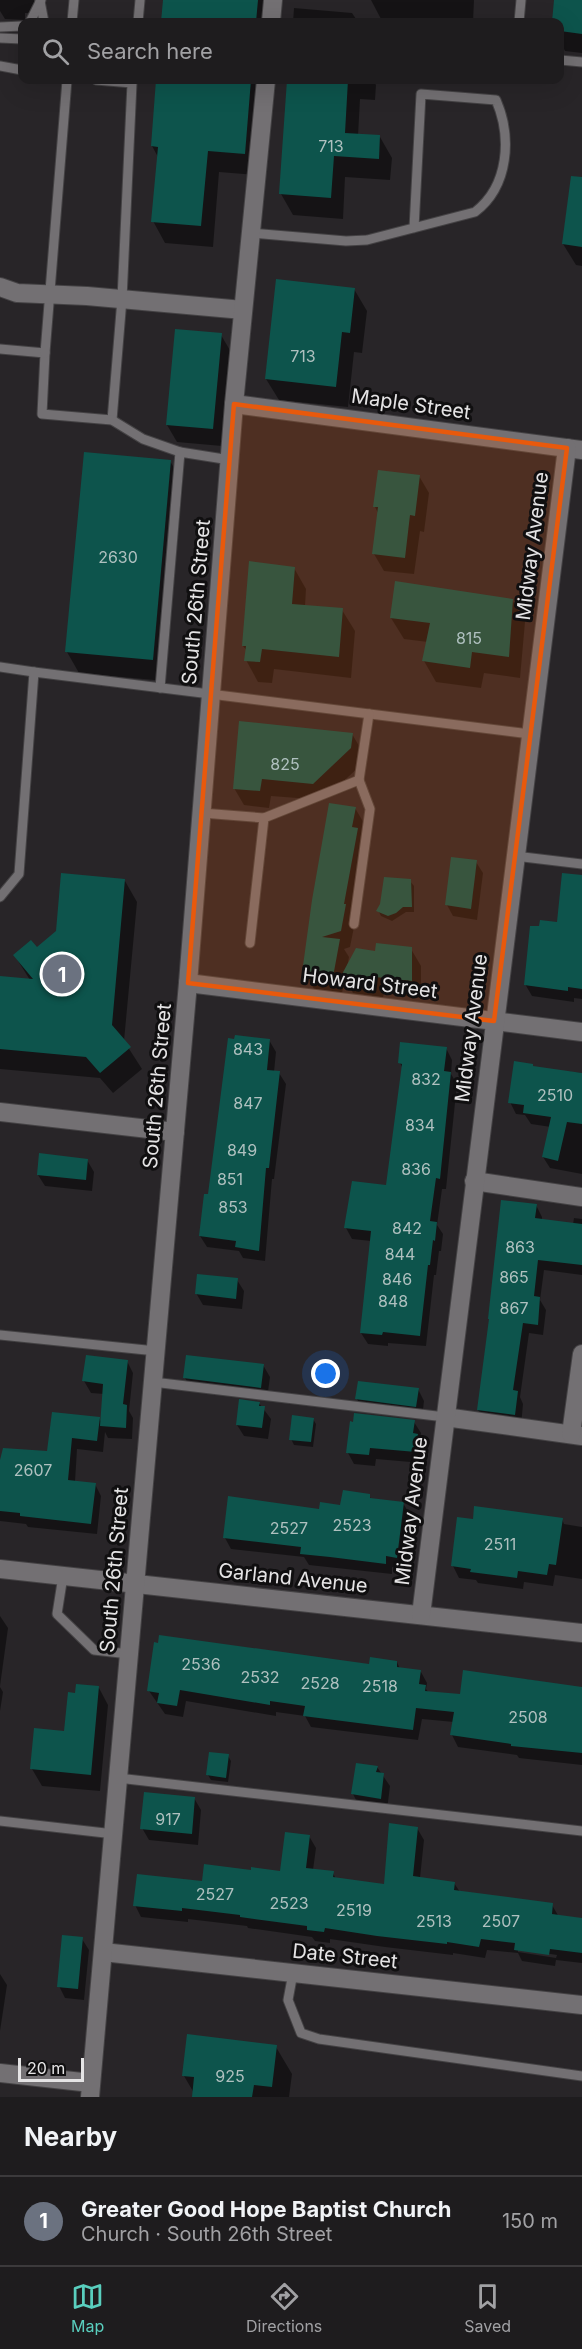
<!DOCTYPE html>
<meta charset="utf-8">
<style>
:root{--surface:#1e1c1e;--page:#262527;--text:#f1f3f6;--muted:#a1a1a4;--line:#3c3a3c;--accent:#59cebe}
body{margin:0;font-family:Inter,sans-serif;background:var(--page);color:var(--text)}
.scale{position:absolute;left:18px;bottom:15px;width:66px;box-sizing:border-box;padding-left:6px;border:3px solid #e5e4e5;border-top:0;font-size:16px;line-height:21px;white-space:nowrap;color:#e5e4e5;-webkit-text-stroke:4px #100f10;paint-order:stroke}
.you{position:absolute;left:326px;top:1374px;width:21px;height:21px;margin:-15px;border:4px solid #fff;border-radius:50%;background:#1a73e8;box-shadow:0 0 0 9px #1a73e833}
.badge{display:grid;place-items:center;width:39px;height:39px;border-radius:50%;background:var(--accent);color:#fff;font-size:20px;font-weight:700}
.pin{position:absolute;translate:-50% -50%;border:3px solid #fff;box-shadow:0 2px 6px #0006}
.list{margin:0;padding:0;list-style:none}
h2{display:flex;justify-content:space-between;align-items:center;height:78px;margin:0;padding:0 24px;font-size:26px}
h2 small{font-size:20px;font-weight:400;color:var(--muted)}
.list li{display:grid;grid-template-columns:39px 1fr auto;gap:18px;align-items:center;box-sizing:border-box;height:90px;padding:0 24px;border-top:2px solid var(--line)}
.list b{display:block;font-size:22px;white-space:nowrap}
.list p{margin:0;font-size:20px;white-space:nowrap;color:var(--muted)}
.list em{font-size:20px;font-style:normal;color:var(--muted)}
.icon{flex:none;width:33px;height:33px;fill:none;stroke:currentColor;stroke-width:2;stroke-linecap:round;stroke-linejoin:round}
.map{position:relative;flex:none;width:582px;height:2097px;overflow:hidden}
.search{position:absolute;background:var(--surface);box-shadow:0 6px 24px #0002;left:18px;right:18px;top:18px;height:66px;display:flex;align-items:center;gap:15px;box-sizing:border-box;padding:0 21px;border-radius:12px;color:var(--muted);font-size:22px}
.sheet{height:168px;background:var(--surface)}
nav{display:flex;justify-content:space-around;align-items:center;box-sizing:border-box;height:84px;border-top:2px solid var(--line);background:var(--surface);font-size:16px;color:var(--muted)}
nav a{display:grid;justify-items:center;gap:3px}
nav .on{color:var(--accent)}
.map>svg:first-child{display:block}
</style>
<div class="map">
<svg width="582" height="2097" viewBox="0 0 582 2097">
<rect width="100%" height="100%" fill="#282528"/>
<g fill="#0007" fill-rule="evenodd">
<path d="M0,0H34V13H25V20L5,19L0,11Z"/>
<path d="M165,0H272L270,22H163Z"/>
<path d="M371,0H474L473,22L381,19Z"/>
<path d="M556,0H582V53L565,51L560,41V22H554Z"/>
<path d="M294,8L352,13L358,22H293Z"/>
<path d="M158,80H265L256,175L219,172L213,247L165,243L153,221L158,157L152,146Z"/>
<path d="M289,80H373L376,85L375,100L360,99L358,136L380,137L392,158L390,180L345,177L343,219L293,215L281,194Z"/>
<path d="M582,188V266L576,265L563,244Z"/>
<path d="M354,289L367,311L362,353L354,352L348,407L279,400L266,379Z"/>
<path d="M221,335L231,352L222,446L177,442L167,425Z"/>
<path d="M170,461L183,483L165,681L79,673L67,652Z"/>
<path d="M419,476L429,493L424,532L420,531L414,574L384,571L374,554L378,513L375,507Z"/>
<path d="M294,568L306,589L305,606L342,610L355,631L351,678L274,669L272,683L258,682L246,660L247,651L243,646Z"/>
<path d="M512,600L525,622L520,678L484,673L481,688L436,682L424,661L428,642L404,639L391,618Z"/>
<path d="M352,734L362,751L360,766L323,800L271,796L269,808L244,805L234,788Z"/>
<path d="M355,808L365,825L355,922L350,947L344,949L349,957L347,968L377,952L411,949L421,966V998L384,993L383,997L353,993L345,979L342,993L314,989L304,972Z"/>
<path d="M476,862L483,873L477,920L453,916L447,905Z"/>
<path d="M582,877V999L574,998V1002L532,996L525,984Z"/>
<path d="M125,881L137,902L124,1041L142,1069L113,1093L100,1078L0,1069V978L30,980L15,956L37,949Z"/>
<path d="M410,881L414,886V912H406L392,921L381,916L378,910Z"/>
<path d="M269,1040L276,1052L274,1072L279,1073L286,1084L274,1179H272L265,1261L243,1258L239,1251L207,1247L200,1236L209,1196Z"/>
<path d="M446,1048L452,1060L451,1074L457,1084L446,1189H442L437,1225L443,1234L441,1251H439L436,1275H434L426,1346L388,1343V1346L368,1344L361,1333L371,1241L352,1239L346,1228L387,1187L403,1069L400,1063Z"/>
<path d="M534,1068L582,1073V1174L550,1168L543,1157L551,1127L531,1124L525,1115L516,1114L510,1102Z"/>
<path d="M87,1160L94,1172L92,1191L45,1186L38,1175Z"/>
<path d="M536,1205L542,1217V1221L573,1224L574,1218L582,1219V1275L544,1270L540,1300L546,1310L543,1335L529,1333L520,1397L523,1404L521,1426L485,1421L478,1410Z"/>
<path d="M237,1280L244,1291L242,1309L203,1305L196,1293Z"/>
<path d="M127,1361L133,1373L129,1411L133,1418L132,1439L108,1438L105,1432L103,1452L77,1449L75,1482L95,1484L101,1496L97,1534L28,1527L26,1524L0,1521V1462L48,1453L99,1418L102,1423L104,1394L91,1393L84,1381Z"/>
<path d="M263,1365L270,1377L267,1399L191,1389L185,1378Z"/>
<path d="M418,1389L424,1401L422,1418L364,1411L357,1399Z"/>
<path d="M259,1403L271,1419L268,1439L244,1436L237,1425Z"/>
<path d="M313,1419L316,1424L313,1447L294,1445L291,1439Z"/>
<path d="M414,1422L421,1433L420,1439L424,1447L422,1463L376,1459L375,1466L354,1464L348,1453Z"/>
<path d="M369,1495L371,1499L403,1503L410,1515L403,1569L392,1567V1574L309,1565L304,1557L231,1549L225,1538L320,1510L342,1506Z"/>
<path d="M562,1519L564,1524L582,1527V1579L555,1575L553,1586L524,1582L523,1589L478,1583L476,1580L459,1578L453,1566Z"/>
<path d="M0,1616L8,1628L0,1686Z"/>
<path d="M397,1662L400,1669L421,1672L427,1683L426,1689L429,1693L461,1696L525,1679L582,1689V1765L519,1758L517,1755L458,1747L452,1735L454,1722L422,1719L418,1740L311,1727L305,1716L276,1712V1716L186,1701L183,1717L165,1714L149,1691Z"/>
<path d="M0,1687L3,1692L0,1711Z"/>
<path d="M99,1688L108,1705L100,1791L42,1786L32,1769L65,1733L77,1694Z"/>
<path d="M228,1756L231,1761L228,1782L211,1780L208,1775Z"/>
<path d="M377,1767L390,1786L387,1810L359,1806L353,1794Z"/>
<path d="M194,1798L201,1810L198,1845L149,1840L142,1828Z"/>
<path d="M417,1828L424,1840L420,1878L454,1883L460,1892L552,1905L559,1917L582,1919V1963L556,1960L555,1966L522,1961L518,1953L487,1950L485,1958L453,1953V1955L385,1947L330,1939V1943L315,1941L312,1937L248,1928L247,1926L188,1919V1922L141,1917L135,1905L204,1883L282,1873L309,1836L316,1848L313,1870L333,1873L336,1879L385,1886ZM518,1949L557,1955L556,1958L518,1952Z"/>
<path d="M82,1939L89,1950L84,2000L65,1998L59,1986Z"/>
<path d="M0,1974L7,1985L0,2031Z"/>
<path d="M276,2047L292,2074L289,2097H193L194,2093L184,2076Z"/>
</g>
<g fill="#0d544c">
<path d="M163,0H258L256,22H161Z"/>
<path d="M554,0H582V34L560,31V22H552Z"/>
<path d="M156,80H251L245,154L208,151L201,226L151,222L158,147L151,146Z"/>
<path d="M287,80H348L345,133L380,135L379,159L334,156L331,198L279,194Z"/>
<path d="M571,176L582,177V247L562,244Z"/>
<path d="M276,279L355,288L350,333L342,332L336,387L265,379Z"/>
<path d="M175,329L222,333L213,429L166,425Z"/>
<path d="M84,452L171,460L153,660L65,652Z"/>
<path d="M378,470L420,475L415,516L410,515L405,558L372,554L378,507H373Z"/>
<path d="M249,561L295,567L292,604L343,608L339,657L262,649L260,662L244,661L246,646H242Z"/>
<path d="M395,581L513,599L509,657L472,652L470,668L422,661L430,623L390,618Z"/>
<path d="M239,721L353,733L351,748L313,784L262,779L260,791L233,789Z"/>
<path d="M329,803L356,807L352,827L358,828L344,904H346L341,931L322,937L340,939L333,977L302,973L312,900Z"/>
<path d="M451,857L477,860L471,909L445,905Z"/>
<path d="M61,873L125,879L112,1025L131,1047L100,1073L86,1057L0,1049V976L33,979L13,955L31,940L37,947L56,931Z"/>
<path d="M562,873L582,875V989L568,987V991L524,985L530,926H539L540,920L557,922Z"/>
<path d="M384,877L411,879L412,907H403L396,913L388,916L376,911L380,904Z"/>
<path d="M376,943L412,947V981L375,977L374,980L341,976L356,948L375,951Z"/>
<path d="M235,1035L270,1039L267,1070L280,1071L269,1168H266L259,1251L235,1247L236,1241L199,1236L204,1194H208L212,1163L228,1038L234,1039Z"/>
<path d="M400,1042L447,1047L444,1071L451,1072L440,1179L436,1178L430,1221L437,1222L435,1241L433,1240L430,1265H428L420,1336L383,1332L382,1335L360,1333L371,1231L344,1228L352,1181L386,1185L402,1064L398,1063Z"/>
<path d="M514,1061L533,1064V1066L582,1073V1124L567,1122L558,1161L542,1157L551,1117L523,1113L524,1105L508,1103Z"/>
<path d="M39,1153L88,1159L86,1180L37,1175Z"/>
<path d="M501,1200L537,1204L535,1218L582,1224V1265L538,1260L534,1296L540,1297L538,1325L523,1323L513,1390L518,1391L515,1415L477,1410L489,1319H488Z"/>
<path d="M197,1274L238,1278L236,1299L195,1294Z"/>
<path d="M86,1355L128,1360L123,1404L127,1405L126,1428L100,1426L103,1384L82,1381Z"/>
<path d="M186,1355L264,1364L261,1388L183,1378Z"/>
<path d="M358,1381L419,1388L416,1407L355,1399Z"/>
<path d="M239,1399L260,1402L259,1406H265L262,1428L236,1425Z"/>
<path d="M52,1412L100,1417L97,1441L72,1438L68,1480L96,1483L91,1524L20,1516V1513L0,1511V1460L3,1448L47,1451Z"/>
<path d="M354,1413L415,1420L413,1433L418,1434L416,1452L370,1448L369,1455L346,1453L350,1421L353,1422Z"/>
<path d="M292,1415L314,1418L311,1442L289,1440Z"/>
<path d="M343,1490L370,1494V1498L404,1502L397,1558L386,1556V1564L330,1557L300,1554L301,1547L223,1538L228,1496L319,1509L320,1502L340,1505Z"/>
<path d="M474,1506L563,1518L556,1565L549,1564L547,1575L518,1571L517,1578L470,1572L471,1569L451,1566L457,1517L473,1519Z"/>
<path d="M159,1635L369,1664L370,1657L397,1661V1667L421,1670L419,1684L426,1685L425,1691L460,1694L463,1670L582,1687V1753L511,1746V1744L450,1735L454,1712L416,1708L413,1730L303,1716L305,1706L270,1701V1705L180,1690L177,1706L157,1703L159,1693L147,1691L154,1642L158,1643Z"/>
<path d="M76,1684L99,1686L91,1775L30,1769L34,1728L64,1731L68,1692L75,1693Z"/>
<path d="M209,1752L229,1754L226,1778L206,1775Z"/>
<path d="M356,1763L378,1766L376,1772L384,1773L381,1799L351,1794Z"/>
<path d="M144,1792L195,1797L192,1834L140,1829Z"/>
<path d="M389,1823L418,1827L413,1876L455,1882L454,1890L553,1903L552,1914L582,1918V1953L550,1949L549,1955L514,1950L515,1943L481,1939L479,1947L447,1942V1944L377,1936L325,1928L324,1932L307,1930V1926L240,1917V1915L182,1908V1911L133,1906L137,1874L202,1881L204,1864L251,1870V1867L280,1871L285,1832L310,1835L306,1868L334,1871L333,1877L384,1884Z"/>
<path d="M62,1935L83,1937L78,1989L57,1987Z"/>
<path d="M187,2034L277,2045L272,2087L254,2085L252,2097H192L194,2077L182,2076Z"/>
</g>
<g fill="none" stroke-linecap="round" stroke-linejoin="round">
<g stroke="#444244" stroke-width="11">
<g id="lane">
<path d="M40,1L44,22"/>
<path d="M30,22L41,0"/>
<path d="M72,22L74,0"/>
<path d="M138,22L140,0"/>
<path d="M519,22L521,0"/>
<path d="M0,27L22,26"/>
<path d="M0,38L22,39"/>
<path d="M560,60L582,62"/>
<path d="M0,66L22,70"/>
<path d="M96,80L132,83L122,299L112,420"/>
<path d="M251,233L346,241L367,240L475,212C509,186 512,137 496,100L421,94L414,228"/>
<path d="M0,349L45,353L42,414L112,420L143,439L180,452"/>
<path d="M45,353L67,80"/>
<path d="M0,667L34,672"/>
<path d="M160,688L180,452L230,460"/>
<path d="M202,813L264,818"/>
<path d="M515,856L582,864"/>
<path d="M0,897L19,874L34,672L530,734"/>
<path d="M354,924L370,809L359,780"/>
<path d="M250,943L264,818L359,780L369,714"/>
<path d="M0,1335L156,1351"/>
<path d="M153,1382L445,1417"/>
<path d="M63,1576L57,1614L94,1650L129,1654"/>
<path d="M118,1778L582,1831"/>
<path d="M0,1821L114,1834"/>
<path d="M293,1973L288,2000L301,2033L319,2039L582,2076"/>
</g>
</g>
<g stroke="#444244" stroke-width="20">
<g id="street">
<path d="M0,287L17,293L87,296L243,310"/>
<path d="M234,404L582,450"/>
<path d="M188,983L582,1032"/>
<path d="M0,1112L175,1132"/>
<path d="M474,1181L582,1197"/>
<path d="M445,1417L582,1436"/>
<path d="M571,1434L582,1354"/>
<path d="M0,1569L582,1633"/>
<path d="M421,1615L567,448"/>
<path d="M103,1952L582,2005"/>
<path d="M0,2073L91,2083"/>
</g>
</g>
<g stroke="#444244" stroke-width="20">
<g id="secondary">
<path d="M271,22L273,0"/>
<path d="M90,2097L188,983L234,404L266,80"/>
</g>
</g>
<use href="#lane" stroke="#737073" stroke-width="9"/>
<use href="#street" stroke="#737073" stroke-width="18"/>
<use href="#secondary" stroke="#737073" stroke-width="18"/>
</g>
<path fill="#e8590c" fill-opacity="0.2" stroke="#e8590c" stroke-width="4.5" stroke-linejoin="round" d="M234,404L567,448L494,1021L188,983Z"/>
<g text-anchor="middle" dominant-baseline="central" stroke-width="6" stroke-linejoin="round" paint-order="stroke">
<g font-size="16" fill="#afc0bf">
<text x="331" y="146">713</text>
<text x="303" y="356">713</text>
<text x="118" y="557">2630</text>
<text x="469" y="638">815</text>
<text x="285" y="764">825</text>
<text x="248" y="1049">843</text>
<text x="426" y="1079">832</text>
<text x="555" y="1095">2510</text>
<text x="248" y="1103">847</text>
<text x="420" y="1125">834</text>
<text x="242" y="1150">849</text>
<text x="416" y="1169">836</text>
<text x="230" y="1179">851</text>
<text x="233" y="1207">853</text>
<text x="407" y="1228">842</text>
<text x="520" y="1247">863</text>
<text x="400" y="1254">844</text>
<text x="514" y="1277">865</text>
<text x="397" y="1279">846</text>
<text x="393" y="1301">848</text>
<text x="514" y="1308">867</text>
<text x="33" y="1470">2607</text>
<text x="352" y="1525">2523</text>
<text x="289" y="1528">2527</text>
<text x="500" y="1544">2511</text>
<text x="201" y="1664">2536</text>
<text x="260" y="1677">2532</text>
<text x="320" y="1683">2528</text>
<text x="380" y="1686">2518</text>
<text x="528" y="1717">2508</text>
<text x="168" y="1819">917</text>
<text x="215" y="1894">2527</text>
<text x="289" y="1903">2523</text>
<text x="354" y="1910">2519</text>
<text x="434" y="1921">2513</text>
<text x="501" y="1921">2507</text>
<text x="230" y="2076">925</text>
</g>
<g font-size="20" fill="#e5e4e5" stroke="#100f10">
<text transform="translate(411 404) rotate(8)">Maple Street</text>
<text transform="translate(532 546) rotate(-83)">Midway Avenue</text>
<text transform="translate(196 602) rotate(-85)">South 26th Street</text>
<text transform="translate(370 983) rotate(7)">Howard Street</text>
<text transform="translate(471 1028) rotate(-83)">Midway Avenue</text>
<text transform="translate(157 1086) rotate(-85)">South 26th Street</text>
<text transform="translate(411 1511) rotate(-83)">Midway Avenue</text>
<text transform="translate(114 1570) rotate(-85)">South 26th Street</text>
<text transform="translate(293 1578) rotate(6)">Garland Avenue</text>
<text transform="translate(345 1956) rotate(6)">Date Street</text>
</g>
</g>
</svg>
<div class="scale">20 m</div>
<div class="you"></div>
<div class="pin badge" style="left:62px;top:974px;background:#6b7280">1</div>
<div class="search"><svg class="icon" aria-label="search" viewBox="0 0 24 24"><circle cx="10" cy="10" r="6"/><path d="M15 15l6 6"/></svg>Search here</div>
</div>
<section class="sheet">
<h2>Nearby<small></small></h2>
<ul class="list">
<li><span class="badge" style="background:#6b7280">1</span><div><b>Greater Good Hope Baptist Church</b><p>Church · South 26th Street</p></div><em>150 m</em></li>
</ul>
</section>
<nav>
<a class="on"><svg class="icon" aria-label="map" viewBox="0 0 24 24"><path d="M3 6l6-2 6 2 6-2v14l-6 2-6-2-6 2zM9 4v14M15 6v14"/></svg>Map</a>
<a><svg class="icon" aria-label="directions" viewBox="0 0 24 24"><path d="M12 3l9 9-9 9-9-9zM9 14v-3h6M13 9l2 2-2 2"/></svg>Directions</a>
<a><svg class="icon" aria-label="saved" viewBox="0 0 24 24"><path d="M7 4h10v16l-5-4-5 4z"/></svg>Saved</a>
</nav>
